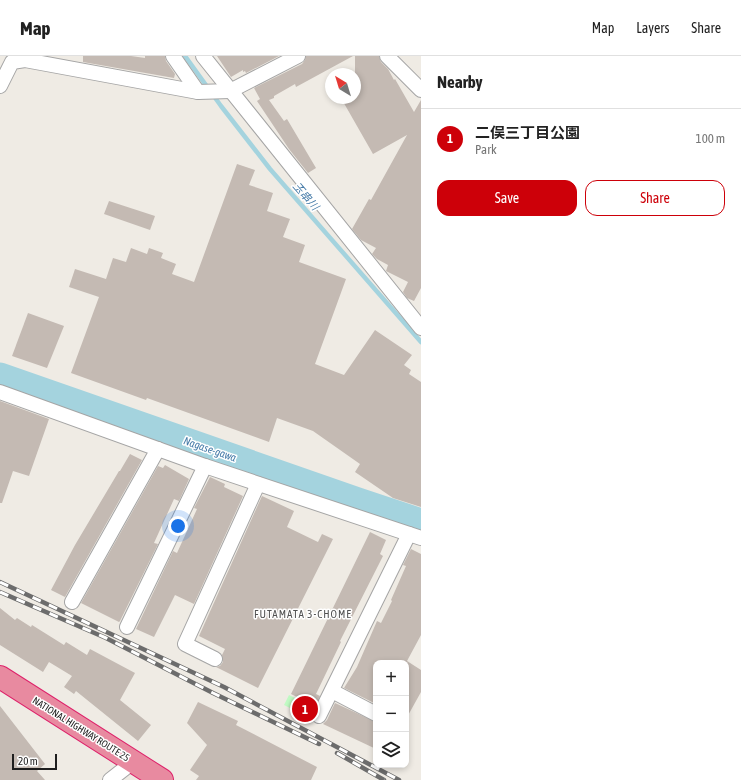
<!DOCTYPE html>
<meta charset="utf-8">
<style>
:root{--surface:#fff;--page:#f6f6f6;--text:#222;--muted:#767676;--line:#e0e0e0;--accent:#cd0009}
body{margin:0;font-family:"Asap Condensed","Noto Sans JP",sans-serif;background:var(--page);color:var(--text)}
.controls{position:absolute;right:12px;bottom:12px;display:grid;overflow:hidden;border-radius:8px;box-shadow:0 2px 6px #0003}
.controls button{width:36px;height:36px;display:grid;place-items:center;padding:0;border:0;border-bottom:1px solid var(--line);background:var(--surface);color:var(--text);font:20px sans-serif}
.compass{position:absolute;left:325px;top:12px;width:36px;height:36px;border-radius:50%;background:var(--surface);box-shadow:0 2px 6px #0003;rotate:322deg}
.scale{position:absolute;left:12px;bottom:10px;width:45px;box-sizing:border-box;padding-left:4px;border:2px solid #1e1e1e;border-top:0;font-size:11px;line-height:14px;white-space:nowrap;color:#1e1e1e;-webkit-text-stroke:3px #fff;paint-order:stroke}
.you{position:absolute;left:178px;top:470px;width:14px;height:14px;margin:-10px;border:3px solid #fff;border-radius:50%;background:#1a73e8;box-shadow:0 0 0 6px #1a73e833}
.badge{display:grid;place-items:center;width:26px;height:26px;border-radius:50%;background:var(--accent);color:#fff;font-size:13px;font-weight:700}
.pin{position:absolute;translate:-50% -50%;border:2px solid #fff;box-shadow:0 1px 4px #0006}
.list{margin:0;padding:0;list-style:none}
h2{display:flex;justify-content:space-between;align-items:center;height:52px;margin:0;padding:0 16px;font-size:17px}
h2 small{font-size:13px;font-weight:400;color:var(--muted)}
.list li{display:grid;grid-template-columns:26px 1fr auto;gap:12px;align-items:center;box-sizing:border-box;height:60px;padding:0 16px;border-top:1px solid var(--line)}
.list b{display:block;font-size:15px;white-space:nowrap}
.list p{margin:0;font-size:13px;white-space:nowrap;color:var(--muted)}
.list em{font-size:13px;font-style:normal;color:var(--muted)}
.actions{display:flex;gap:8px;padding:12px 16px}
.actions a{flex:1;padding:9px 0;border:1px solid var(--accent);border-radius:12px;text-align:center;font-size:14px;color:var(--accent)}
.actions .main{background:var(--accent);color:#fff}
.icon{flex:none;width:22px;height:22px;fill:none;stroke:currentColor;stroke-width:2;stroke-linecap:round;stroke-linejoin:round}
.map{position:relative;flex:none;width:421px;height:724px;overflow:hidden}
header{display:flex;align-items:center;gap:24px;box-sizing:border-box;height:56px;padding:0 20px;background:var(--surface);border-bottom:1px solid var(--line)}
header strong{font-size:19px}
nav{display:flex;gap:22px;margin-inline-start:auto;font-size:14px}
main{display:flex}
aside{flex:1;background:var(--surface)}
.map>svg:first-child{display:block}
</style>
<header>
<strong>Map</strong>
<nav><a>Map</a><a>Layers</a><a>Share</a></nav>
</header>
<main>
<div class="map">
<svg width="421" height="724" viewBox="0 0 421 724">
<rect width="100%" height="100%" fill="#efebe4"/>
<path fill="#c0fac3" d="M289,639L325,657L320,667L284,649Z"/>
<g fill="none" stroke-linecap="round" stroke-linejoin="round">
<path stroke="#a4d3de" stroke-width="4.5" d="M185,0L221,50L270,113L421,286"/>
<path stroke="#a4d3de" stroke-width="27" d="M0,320L358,445L421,466"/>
</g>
<g fill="#c4bab3">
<path d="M83,0H131L145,2V0H165L166,5L175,18L174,22L83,6Z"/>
<path d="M217,0H279L246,17L245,15L243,16V14L231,21Z"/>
<path d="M306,0H353L296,31L295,28L274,40V42L269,44L284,65L287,63L316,112L308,117L289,93L257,45L260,43L254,32L302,8L305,4Z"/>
<path d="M355,0H379L381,6L388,13L394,24L395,23L414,56L421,44V232L414,245L407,242L403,236L408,226L386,215L388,209L377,203L372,198L376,192L361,184L352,173L369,143L371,144L407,79L373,98L341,42H355Z"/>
<path d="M237,108L255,114L249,129L273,137L267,155L290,163L283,181L305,189L299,206L346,223L315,308L344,319L375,274L412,299L404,309L411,314L409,318L421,326V451L393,442L355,416L360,408L313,375L277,362L269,386L147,342L146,344L71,317L99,241L69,231L75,213L106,223L113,202L126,206L131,192L147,198L149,192L163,197L161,202L176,208L172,218L194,226Z"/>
<path d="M109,145L155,160L150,174L104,158Z"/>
<path d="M28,257L64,270L47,312L12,300Z"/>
<path d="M0,345L49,363L29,420L13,415L2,447H0Z"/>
<path d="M130,398L142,404L65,541L51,534L75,489L119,415H120Z"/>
<path d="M165,409L189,423L179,445L174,443L154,487L158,488L120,565L119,566L81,547L158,410L163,412Z"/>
<path d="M210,421L225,428L224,431L243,440L194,548L175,539L154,581L136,573L173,495L177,497L197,453L194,452Z"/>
<path d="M262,440L294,455L287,471L318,486L322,478L333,483L258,632L216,611L220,610L223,606L222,599L225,593L199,580Z"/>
<path d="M370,476L386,484L380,498L383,500L340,585L341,586L316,638L320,640L315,650L291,638Z"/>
<path d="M411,493L421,498V579L407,605L421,614V636L406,663V607H376V648L344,632L357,611L377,565L381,567L392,545L391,544L406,510L403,509Z"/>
<path d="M0,552L15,564L17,562L31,571L32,569L64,589L66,586L87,599L90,593L135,617L120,644L151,669L138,685L76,635L74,638L64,631L72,620L49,606L43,616L0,589Z"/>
<path d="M198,646L238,665L236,669L317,711L311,724H196L199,720L190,714L207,689L187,667Z"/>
<path d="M335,647L376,666V693L323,668L327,664Z"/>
<path d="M0,650L45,708L37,715L45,724H0Z"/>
</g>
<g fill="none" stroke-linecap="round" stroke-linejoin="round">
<g stroke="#a5a5a5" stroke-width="16">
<g id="street">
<path d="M173,0L198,36"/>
<path d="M203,0L421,272"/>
<path d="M387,0L421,34"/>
<path d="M0,30L12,6L25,4L198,36L230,35L298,0"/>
<path d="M0,336L205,410L421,482"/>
<path d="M72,546L158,393"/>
<path d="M127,571L205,410"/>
<path d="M215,603L185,588L258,428"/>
<path d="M332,635L376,658"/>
<path d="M319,660L409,478"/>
<path d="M110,724L133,706"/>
</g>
</g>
<g stroke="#de216a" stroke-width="24">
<path id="highway" d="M0,621L162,724"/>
</g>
<use href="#street" stroke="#fff" stroke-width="14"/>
<use href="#highway" stroke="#e88aa0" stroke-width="22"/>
<g stroke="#6c6c6c" stroke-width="4.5">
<g id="rail">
<path d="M0,526L224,631L399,724"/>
<path d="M0,536L106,582L213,637L319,688"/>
<path d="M337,697L384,724"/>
</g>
</g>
<use href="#rail" stroke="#fff" stroke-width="3" stroke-dasharray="9" stroke-linecap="butt"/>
</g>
<g text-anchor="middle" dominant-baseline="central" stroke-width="3" stroke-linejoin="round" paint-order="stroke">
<g font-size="10" fill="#1e1e1e" stroke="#fff">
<text transform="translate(81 673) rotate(32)">NATIONAL HIGHWAY ROUTE 25</text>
</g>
<g font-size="11" font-style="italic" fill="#467ba8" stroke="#fff">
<text transform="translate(306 140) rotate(49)">玉串川</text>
<text transform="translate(210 393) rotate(19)">Nagase-gawa</text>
</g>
<g font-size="11" letter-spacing="1" fill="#515151" stroke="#fff">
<text x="303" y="558">FUTAMATA 3-CHOME</text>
</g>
</g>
</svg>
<div class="controls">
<button>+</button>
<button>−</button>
<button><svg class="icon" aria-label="layers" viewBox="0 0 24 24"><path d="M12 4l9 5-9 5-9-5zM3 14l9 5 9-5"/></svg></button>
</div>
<svg class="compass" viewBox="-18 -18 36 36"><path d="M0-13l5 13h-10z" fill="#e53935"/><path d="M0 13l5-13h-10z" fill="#767676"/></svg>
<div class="scale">20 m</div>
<div class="you"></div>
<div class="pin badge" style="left:305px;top:653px">1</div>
</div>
<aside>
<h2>Nearby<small></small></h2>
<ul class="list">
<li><span class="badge">1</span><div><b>二俣三丁目公園</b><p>Park</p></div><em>100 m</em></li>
</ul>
<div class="actions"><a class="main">Save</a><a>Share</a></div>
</aside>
</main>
